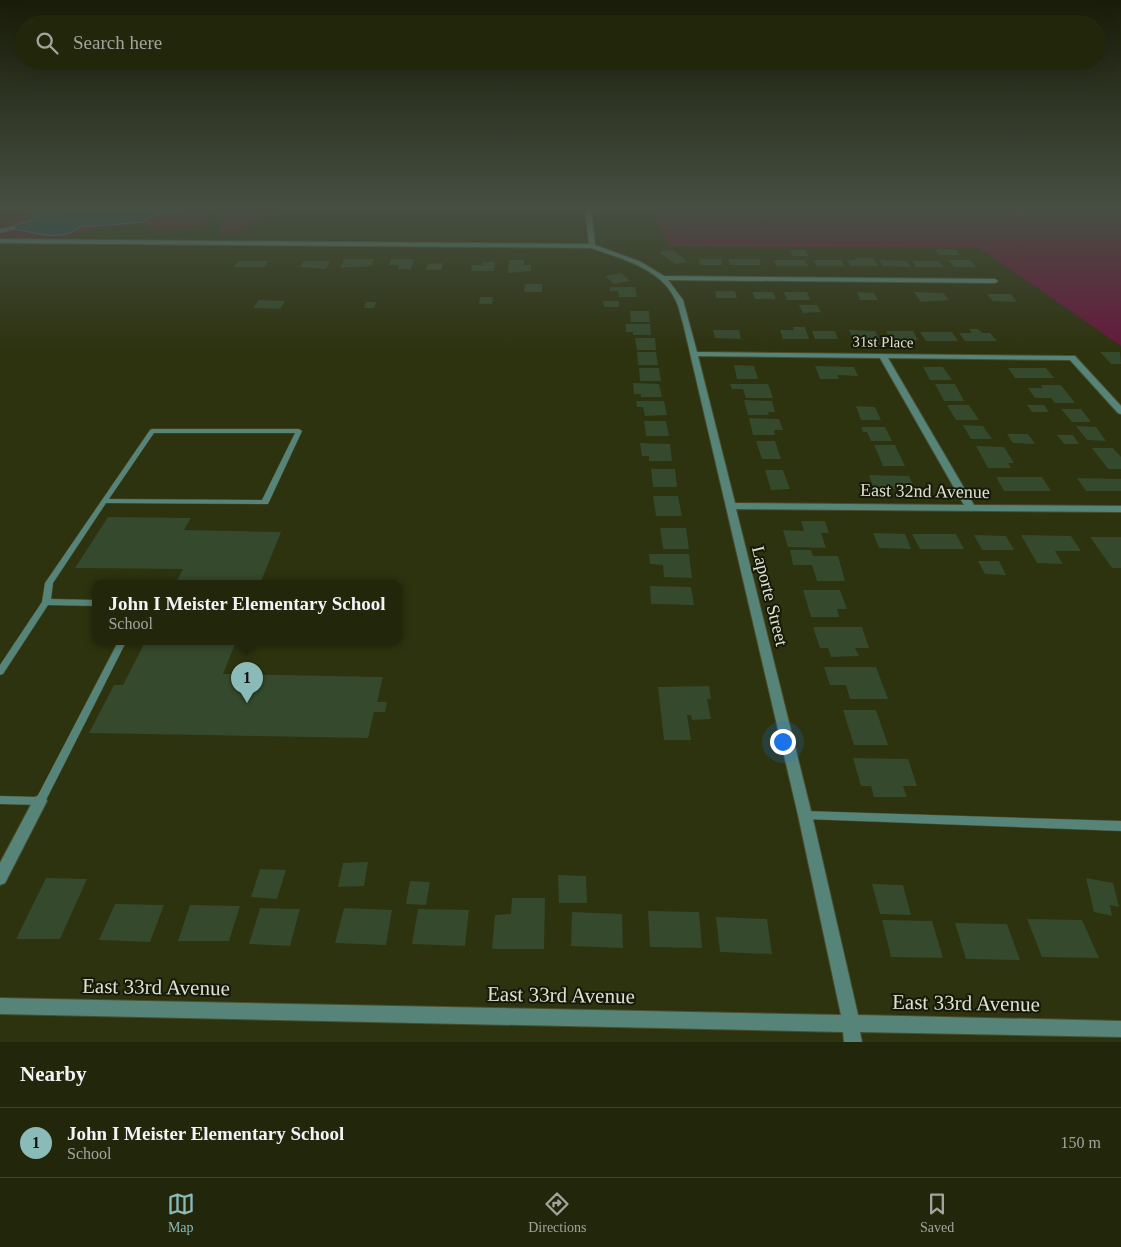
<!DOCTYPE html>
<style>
:root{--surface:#22260b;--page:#2a2e14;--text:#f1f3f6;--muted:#a2a59d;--line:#3f432c;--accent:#8bbbb9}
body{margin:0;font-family:Georgia,serif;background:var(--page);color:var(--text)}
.you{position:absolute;left:782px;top:741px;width:18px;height:18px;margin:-12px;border:4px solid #fff;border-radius:50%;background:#1a73e8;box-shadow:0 0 0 8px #1a73e833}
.badge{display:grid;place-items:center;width:32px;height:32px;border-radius:50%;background:var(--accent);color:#111;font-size:16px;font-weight:700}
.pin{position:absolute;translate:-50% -41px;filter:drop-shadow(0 1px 2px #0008)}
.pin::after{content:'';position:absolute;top:26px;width:18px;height:15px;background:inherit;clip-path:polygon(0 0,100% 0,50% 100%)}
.popup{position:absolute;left:92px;top:580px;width:310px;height:65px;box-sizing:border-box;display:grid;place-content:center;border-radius:10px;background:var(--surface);filter:drop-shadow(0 1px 4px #0005);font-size:16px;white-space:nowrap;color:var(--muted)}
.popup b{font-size:19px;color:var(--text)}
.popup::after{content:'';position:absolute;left:50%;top:100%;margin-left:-10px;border:10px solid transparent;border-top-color:var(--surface)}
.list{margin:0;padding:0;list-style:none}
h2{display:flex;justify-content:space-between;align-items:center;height:65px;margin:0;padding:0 20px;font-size:21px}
h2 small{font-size:16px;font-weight:400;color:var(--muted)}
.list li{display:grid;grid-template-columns:32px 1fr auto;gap:15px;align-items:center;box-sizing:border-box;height:70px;padding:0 20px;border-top:1px solid var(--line)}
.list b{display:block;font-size:19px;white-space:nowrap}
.list p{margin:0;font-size:16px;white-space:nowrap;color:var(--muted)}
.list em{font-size:16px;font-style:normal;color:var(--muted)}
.icon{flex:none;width:28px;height:28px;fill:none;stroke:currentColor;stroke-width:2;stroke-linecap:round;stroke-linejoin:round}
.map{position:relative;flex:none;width:1121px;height:1042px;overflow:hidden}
.search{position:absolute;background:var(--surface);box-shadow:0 5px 20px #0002;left:15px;right:15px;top:15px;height:55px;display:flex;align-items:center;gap:12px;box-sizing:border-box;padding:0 18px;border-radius:28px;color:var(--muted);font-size:19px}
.sheet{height:135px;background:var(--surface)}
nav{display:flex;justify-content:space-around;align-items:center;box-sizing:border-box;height:70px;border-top:1px solid var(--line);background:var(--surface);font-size:14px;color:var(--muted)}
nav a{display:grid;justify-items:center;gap:2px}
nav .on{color:var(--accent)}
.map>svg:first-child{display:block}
</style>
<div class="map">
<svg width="1121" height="1042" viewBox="0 0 1121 1042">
<rect width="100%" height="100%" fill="#2d320f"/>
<g fill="#66183c">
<path d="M64,206H337L263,219L235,233H219L221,225L219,216L213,215L206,224C186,228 160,237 144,223L93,230L66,238H0C0,233 0,226 2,222C12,211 50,208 64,206Z"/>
<path d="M647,206H1121V346L979,248L670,246Z"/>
</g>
<path fill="#194b66" stroke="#547885" d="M121,206H194C176,209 158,210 144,222L80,227C60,243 36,232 13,229V226L31,220L34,216L46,214L57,216L63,213L56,211L75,208L74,211Z"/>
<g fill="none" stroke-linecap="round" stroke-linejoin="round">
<path stroke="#547885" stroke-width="4" d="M0,231L13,228"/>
</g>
<g fill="#35492c">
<path d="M935,249L956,250L960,255H939Z"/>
<path d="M673,250L688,262L675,264L659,252Z"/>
<path d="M790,250H805L808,256H793Z"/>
<path d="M855,258H873L878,266H851L847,260H856Z"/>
<path d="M344,259H374L371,266L340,268Z"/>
<path d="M391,259H414L411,269H398L399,265H389Z"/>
<path d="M699,259H721L722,265H700Z"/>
<path d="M728,259H759L761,265H730Z"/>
<path d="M509,260H524V265H531V271L508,273Z"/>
<path d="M774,260H805L808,266H777Z"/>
<path d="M814,260H841L844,266H817Z"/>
<path d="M879,260L907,261L911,267L883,266Z"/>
<path d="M948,260H970L976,267H954Z"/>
<path d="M238,261H268L264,267H234Z"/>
<path d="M303,261H330L326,269L300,267Z"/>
<path d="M912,261H939L944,267H916Z"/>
<path d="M483,262H495L494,271H471L472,265H482Z"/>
<path d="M443,263L441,270H426L428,264Z"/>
<path d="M621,273L630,281L614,284L605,276Z"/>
<path d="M525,284H542V292H524Z"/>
<path d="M610,287H635L637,297H619L618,291H610Z"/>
<path d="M715,291H735L737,298H716Z"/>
<path d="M752,292H773L776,299H755Z"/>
<path d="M784,292H807L810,300H787Z"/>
<path d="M857,292L874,293L878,300H860Z"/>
<path d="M914,292L943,293L949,300L921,302Z"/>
<path d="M987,294H1011L1017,302L993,301Z"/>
<path d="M480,297H493L492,304H479Z"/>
<path d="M259,300L285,301L280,309L253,308Z"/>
<path d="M603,301H619V307H604Z"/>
<path d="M366,302H376L374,308H364Z"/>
<path d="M799,305H817L821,312L803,313Z"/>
<path d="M630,311H649L650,322H631Z"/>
<path d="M626,324H650L651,335H633V332H626Z"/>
<path d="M793,327H805L809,339H783L780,330H794Z"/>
<path d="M969,329H978L982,333H990L997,341H965L959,333H972Z"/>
<path d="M713,330H739L741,339L715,338Z"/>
<path d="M849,330L875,331L880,340L853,339Z"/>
<path d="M812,331H835L838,339H815Z"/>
<path d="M886,331H913L918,340H891Z"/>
<path d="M920,332H952L958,341H926Z"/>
<path d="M635,338H655L656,350H637Z"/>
<path d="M637,352H656L658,365H638Z"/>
<path d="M1100,352H1120L1121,364H1111Z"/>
<path d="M734,365L754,366L758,379H737Z"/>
<path d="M815,366L854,367L858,376L837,375L839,379H820Z"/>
<path d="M923,367H943L952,380H930Z"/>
<path d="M639,368H659L661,381H640Z"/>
<path d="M1008,368H1046L1054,378H1015Z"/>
<path d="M633,383L659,384L662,397H641V394H634Z"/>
<path d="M730,384H768L773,398H746L743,389H732Z"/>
<path d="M935,384H955L964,401H944Z"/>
<path d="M1041,385H1061L1075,403H1055L1051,398H1035L1028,388H1043Z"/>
<path d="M744,400L772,401L775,412H768L769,415H748Z"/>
<path d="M636,401H664L667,415L645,416L643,407H637Z"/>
<path d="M947,405H969L979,420H956Z"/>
<path d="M1027,405H1044L1049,412H1032Z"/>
<path d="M856,406L875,407L881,420H861Z"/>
<path d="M1061,409H1081L1091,422H1072Z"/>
<path d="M749,418L779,419L783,430H774L775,435H753Z"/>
<path d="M644,421H666L669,436H646Z"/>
<path d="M963,425L983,426L992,439H971Z"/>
<path d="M1076,426L1096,427L1106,441L1087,440Z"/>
<path d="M861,427H885L892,441H871L867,432H863Z"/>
<path d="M1007,434H1028L1035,444L1013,443Z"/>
<path d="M1057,435H1073L1079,444H1064Z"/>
<path d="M756,441H775L781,459H762Z"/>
<path d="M640,443L670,444L672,461H649V456H642Z"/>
<path d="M874,445H895L905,466H883Z"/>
<path d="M976,446L1004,447L1014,463H1008L1011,468H988Z"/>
<path d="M1092,448H1113L1121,457V469H1108Z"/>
<path d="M651,469H675L677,487H653Z"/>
<path d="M765,470H783L790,489L771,490Z"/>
<path d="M869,475L909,476L915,489H874Z"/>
<path d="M996,477H1042L1051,491H1004Z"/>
<path d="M1077,478L1121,479V491H1086Z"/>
<path d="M653,496H678L682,516H656Z"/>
<path d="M108,517L191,518L184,530L281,532L260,584H175L183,569L75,568Z"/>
<path d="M801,521H825L829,533H821L826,548L788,547L783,530L804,531Z"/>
<path d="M660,528H686L689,549H663Z"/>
<path d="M873,533L905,534L911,549L879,548Z"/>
<path d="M912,534H956L964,549H920Z"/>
<path d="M974,535L1006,536L1014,550H982Z"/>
<path d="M1021,535L1071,536L1081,551H1055L1063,564L1037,563Z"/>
<path d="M1090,537H1121V568H1112Z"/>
<path d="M790,550H811L813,556H838L845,581H817L812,565H793Z"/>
<path d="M649,554H689L692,578L664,577L663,565L650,564Z"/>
<path d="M978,561H999L1006,575L985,574Z"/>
<path d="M650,586L691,587L694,605L651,604Z"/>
<path d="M803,590H840L847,609H837L839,617H811Z"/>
<path d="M813,627H862L869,648H855L859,656L831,657L828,648H820Z"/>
<path d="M145,642H236L223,674L383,677L377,702H387L385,712H374L368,738L89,733L114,685H123Z"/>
<path d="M824,667H876L888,699H850L846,685H830Z"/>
<path d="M709,686L711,699H707L711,719L692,720L691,715H687L691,740H664L658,687Z"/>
<path d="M843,710H876L888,745H854Z"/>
<path d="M853,758L908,759L917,786H903L907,797H874L871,786H861Z"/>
<path d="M368,862L364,886L338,887L343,863Z"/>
<path d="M260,869L286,870L277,899L251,897Z"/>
<path d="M558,875L586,876L587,903H559Z"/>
<path d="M46,878L87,879L60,939H16Z"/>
<path d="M1086,878L1113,883L1119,907L1110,905L1112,916L1094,912Z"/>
<path d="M410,881L430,882L426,905L406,904Z"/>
<path d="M872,884L903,885L911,915L880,914Z"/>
<path d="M512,898H545L544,949H492L495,915L511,914Z"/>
<path d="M115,904L164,905L150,942L99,940Z"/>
<path d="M190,905L240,906L229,941H178Z"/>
<path d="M260,908L300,909L290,946L249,944Z"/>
<path d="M344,908L392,910L386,945L335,943Z"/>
<path d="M418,909L469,910L465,946L412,944Z"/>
<path d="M648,911L699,912L702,948L650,947Z"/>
<path d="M572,912L622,914L623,948L571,946Z"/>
<path d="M716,917L767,919L772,954L720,952Z"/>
<path d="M1027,919L1082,920L1099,958L1042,957Z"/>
<path d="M882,920L932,921L943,958L891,957Z"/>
<path d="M955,923L1007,924L1020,960L966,959Z"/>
</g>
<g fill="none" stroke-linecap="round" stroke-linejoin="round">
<g stroke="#494e2e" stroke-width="1">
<g id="lane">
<path d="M152,429H299L302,431L268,504L106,503L53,583L51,599L96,600V606L48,605L3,674L0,675V665L42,602L45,583L150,430ZM154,433H295L262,500L109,499Z"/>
<path d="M118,642H126L44,804L40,805L0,804V796L37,797Z"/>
<path d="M805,811L1121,821V831L805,819L801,818L800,815L801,812Z"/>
</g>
</g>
<g stroke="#494e2e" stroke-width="2">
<g id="street">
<path d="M585,206H591L595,245L641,262L664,276L995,279L998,281L995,283L668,280L683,300L697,352L1072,356H1075L1121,406V414L1118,413L1070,360L888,358L974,505L1121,506V512L736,509L812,815L858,1015L1121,1021V1037L860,1032L862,1042H844L843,1032L0,1014V998L841,1015L798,815L683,323C680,314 679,305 674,297C659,268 620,258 591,248L0,243V239L589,244ZM698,356L880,358L964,505L735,503Z"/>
<path d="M40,795L45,797L47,801L5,883L0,885V863L35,797Z"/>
</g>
</g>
<use href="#lane" fill="#578478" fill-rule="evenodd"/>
<use href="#street" fill="#578478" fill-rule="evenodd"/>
</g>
<linearGradient id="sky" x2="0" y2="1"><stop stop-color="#191c08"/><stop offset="0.59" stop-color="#464f42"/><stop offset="1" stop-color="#464f42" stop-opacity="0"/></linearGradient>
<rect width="1121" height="352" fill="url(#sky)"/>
<g text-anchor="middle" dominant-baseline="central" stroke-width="4" stroke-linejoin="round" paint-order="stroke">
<g font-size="15" fill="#dee2ce" stroke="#161809">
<text transform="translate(883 342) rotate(1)">31st Place</text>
</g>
<g font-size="18" fill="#dee2ce" stroke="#161809">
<text transform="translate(925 491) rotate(1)">East 32nd Avenue</text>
<text transform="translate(770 596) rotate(76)">Laporte Street</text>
</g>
<g font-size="21" fill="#dee2ce" stroke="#161809">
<text transform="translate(156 987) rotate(1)">East 33rd Avenue</text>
<text transform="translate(561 995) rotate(1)">East 33rd Avenue</text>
<text transform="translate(966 1003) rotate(1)">East 33rd Avenue</text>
</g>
</g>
</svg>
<div class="you"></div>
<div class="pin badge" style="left:247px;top:703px">1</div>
<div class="popup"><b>John I Meister Elementary School</b>School</div>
<div class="search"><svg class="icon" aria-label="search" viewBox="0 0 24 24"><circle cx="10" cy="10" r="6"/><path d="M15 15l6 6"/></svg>Search here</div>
</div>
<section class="sheet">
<h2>Nearby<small></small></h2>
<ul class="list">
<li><span class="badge">1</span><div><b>John I Meister Elementary School</b><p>School</p></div><em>150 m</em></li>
</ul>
</section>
<nav>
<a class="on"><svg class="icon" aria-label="map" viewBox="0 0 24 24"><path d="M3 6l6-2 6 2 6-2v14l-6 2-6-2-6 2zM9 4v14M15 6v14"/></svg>Map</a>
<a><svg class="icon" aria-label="directions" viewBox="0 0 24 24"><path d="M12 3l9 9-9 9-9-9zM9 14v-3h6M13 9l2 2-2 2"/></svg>Directions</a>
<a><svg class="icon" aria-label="saved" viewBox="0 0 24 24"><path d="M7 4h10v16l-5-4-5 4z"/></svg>Saved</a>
</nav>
